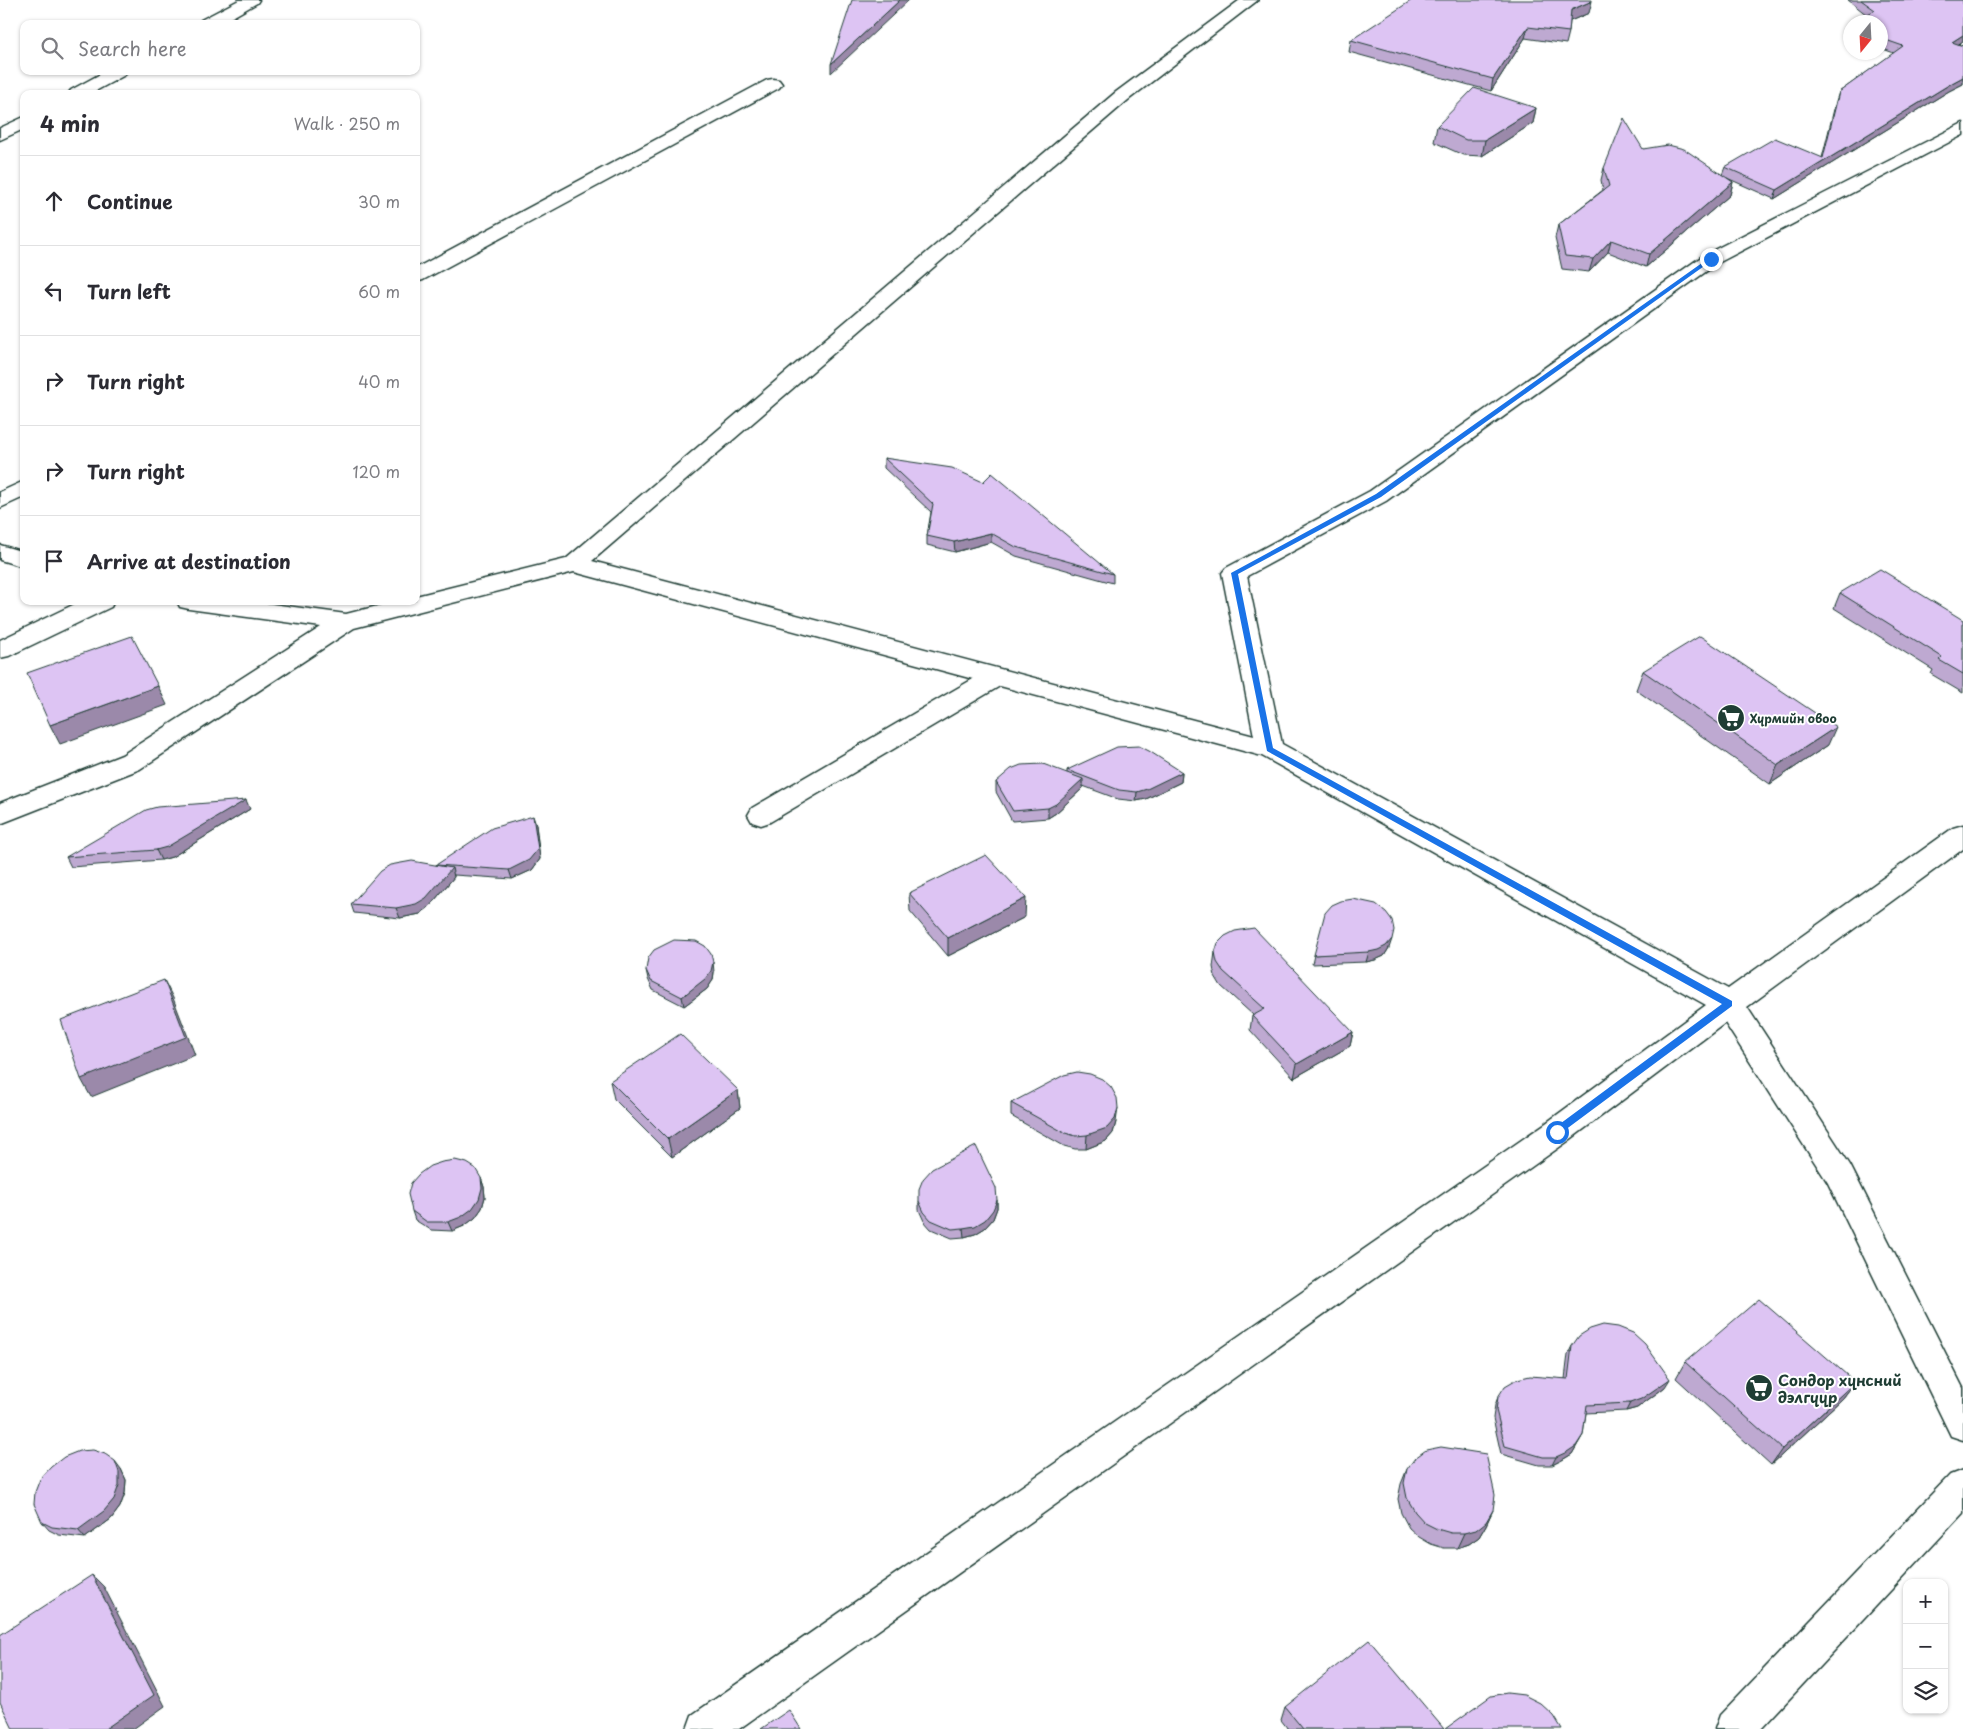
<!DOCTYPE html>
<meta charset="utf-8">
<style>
:root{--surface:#fff;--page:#f2f2f3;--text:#2b2b33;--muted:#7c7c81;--line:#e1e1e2}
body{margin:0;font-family:"Playpen Sans",sans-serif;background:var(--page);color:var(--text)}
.controls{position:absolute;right:15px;bottom:15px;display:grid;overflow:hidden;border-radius:10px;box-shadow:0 1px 4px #0004}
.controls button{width:45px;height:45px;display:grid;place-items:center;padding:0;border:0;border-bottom:1px solid var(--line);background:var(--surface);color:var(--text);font:25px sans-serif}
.compass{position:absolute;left:1843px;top:15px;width:45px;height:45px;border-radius:50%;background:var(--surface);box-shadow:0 1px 4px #0004;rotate:198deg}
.stop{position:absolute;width:15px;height:15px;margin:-11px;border:4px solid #1a73e8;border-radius:50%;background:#fff}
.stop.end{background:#1a73e8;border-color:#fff;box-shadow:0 1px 5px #0008}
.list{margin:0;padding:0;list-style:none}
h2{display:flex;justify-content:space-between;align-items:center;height:65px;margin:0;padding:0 20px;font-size:21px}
h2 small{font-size:16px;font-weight:400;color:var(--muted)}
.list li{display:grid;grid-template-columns:32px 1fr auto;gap:15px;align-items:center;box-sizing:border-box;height:90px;padding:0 20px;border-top:1px solid var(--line)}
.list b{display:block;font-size:19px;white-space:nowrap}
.list em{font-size:16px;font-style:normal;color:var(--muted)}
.icon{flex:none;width:28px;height:28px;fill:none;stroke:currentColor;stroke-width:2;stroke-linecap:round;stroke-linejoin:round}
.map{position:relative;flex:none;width:1963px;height:1729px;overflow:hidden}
.search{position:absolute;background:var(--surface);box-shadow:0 1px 4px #0004;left:20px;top:20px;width:400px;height:55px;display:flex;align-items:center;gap:12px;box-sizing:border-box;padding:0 18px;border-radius:10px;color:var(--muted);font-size:19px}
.panel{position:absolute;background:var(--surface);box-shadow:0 1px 4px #0004;left:20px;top:90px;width:400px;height:515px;border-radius:10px}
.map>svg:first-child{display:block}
</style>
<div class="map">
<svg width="1963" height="1729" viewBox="0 0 1963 1729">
<rect width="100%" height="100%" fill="#fff"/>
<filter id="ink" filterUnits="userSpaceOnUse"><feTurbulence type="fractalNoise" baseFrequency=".02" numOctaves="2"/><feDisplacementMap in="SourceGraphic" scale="10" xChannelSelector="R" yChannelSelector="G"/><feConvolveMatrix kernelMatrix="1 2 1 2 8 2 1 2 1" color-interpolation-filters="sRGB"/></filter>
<g filter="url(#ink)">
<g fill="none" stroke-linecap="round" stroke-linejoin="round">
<g stroke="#1f3d34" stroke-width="3">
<g id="minor">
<path d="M239,0H259L257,3L220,24H199L201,20Z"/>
<path d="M1240,0H1258L1128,100L592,561L1254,736L1222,573L1226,568L1370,491L1704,255L1963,123V135L1718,263L1386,501L1247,576L1282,744L1728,989L1953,828L1963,825V849L1747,1007L1850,1165L1963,1388V1440L1951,1436L1828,1183L1725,1023L1568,1141L739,1729H687L692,1715L1546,1123L1706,1005L1262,756L1000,686L770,822L761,825L752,822L748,815L752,808L973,679L574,572L354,628L140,769L0,824V803L122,755L321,627L189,609L180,607L177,601H250L346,614L397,601H416V596L566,559L1116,92Z"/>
<path d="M106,71H127L125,75L90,94H68L71,90Z"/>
<path d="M773,79L779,80L782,84L779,88L423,280L416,282V268L767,80Z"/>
<path d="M24,117V129L0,140V128Z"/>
<path d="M24,481V497L0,508V492Z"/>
<path d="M0,545L24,552V567L0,560Z"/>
<path d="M81,601H114L111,607L9,656L0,658V640Z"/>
<path d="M1963,1470V1513L1761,1729H1715L1720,1715L1950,1475Z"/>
</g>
</g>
<use href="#minor" fill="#fff" fill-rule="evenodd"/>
</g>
<g fill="#bea9d1" stroke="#1f3d34">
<path d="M1848,0H1963V41L1958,44L1963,46V84L1949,91L1774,199L1727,178L1733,182L1730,195L1646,267L1608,252L1589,272L1562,269L1555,238L1558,225L1603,190L1601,180L1604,168L1643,149L1722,175L1725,167L1822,158L1836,101L1839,92L1894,53L1880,48V22L1867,15Z"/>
<path d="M1589,13L1570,21L1569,32L1566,44L1525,38L1491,91L1349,52L1351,40Z"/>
<path d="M1850,24V37L1844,35L1847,26Z"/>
<path d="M1536,108L1533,123L1482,156L1463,155L1434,142L1437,126Z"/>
<path d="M884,458L1113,574V583L1016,556L991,542L955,552L927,545V536L931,512L884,468Z"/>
<path d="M1840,593L1963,620V693L1931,674L1933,670L1834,608Z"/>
<path d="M1643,671L1828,745L1770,784L1636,690Z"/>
<path d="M1067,770L1182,772L1181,782L1146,799L1136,801L1118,799L1083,786V788L1056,813L1048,818L1012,821L996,792V782L1067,773Z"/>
<path d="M250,809L172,857L161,860L71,867L66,857Z"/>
<path d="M536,825L540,859L532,870L512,879L454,875V877L429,907L420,914L400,918L354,913L351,904L436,865Z"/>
<path d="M909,893L1025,917L948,956L910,911Z"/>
<path d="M1389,948L1384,956L1375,960L1366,962L1312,964L1314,955Z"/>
<path d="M1215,952L1353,1032L1350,1046L1294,1078L1250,1030L1252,1016L1253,1015L1221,986L1215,976L1213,967Z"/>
<path d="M646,970L714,972L713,980L707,989L684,1006L653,990L648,979Z"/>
<path d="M610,1081L738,1090L740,1108L672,1157L614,1099Z"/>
<path d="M1011,1103L1116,1122L1113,1133L1106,1141L1086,1149H1075L1064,1146L1011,1116Z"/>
<path d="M481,1178L484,1187L485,1197L482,1208L475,1218L464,1226L452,1231L431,1230L415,1220L412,1211Z"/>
<path d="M997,1200V1208L993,1219L985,1228L975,1234L964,1237L952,1238L931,1229L924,1221L919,1210V1201Z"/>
<path d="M1572,1346L1665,1387L1637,1408L1626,1411L1586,1413L1583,1435L1572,1454L1562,1460L1552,1465H1539L1501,1454L1493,1418L1495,1405L1498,1397L1565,1379L1568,1354Z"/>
<path d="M1685,1362L1855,1382L1843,1398L1771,1465L1676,1378Z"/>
<path d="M121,1469L126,1480L125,1493L120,1507L111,1519L85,1538L59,1535L49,1530L42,1522Z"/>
<path d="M1407,1469L1493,1510L1486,1525L1479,1537L1469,1544L1457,1548H1444L1431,1544L1419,1537L1409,1528L1401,1513L1398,1499L1401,1484Z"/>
<path d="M1285,1707L1444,1729H1288L1281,1720Z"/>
</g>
<g fill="#9b89aa" stroke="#1f3d34">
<path d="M900,0H909L831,73V64Z"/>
<path d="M1592,1L1589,13L1568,22L1571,10Z"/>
<path d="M1528,27L1525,38L1491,91L1493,79Z"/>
<path d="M1963,35V41L1949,51L1952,42Z"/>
<path d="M1963,77V84L1949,91L1774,199L1777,190L1952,83Z"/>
<path d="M1536,108L1533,123L1482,156L1485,140Z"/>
<path d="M1733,182L1730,195L1646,267L1649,254Z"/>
<path d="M1611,240L1608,252L1589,272L1593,259Z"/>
<path d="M991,533V542L955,552L954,542Z"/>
<path d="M158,686L167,705L60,744L50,725Z"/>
<path d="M1836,727L1828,745L1770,784L1778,765Z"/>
<path d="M1182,772L1181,782L1146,799L1136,801L1137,792Z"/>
<path d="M1083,779V788L1056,813L1048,818V808Z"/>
<path d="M246,800L250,809L172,857L161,860L156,850Z"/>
<path d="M533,816L536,825L540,859L532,870L512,879L509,870Z"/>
<path d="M452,868L454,877L429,907L420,914L400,918L396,908Z"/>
<path d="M1026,898L1025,917L948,956V938Z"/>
<path d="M1392,939L1389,948L1384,956L1375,960L1366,962L1369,952Z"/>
<path d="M713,962L714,972L713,980L707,989L684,1006L682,997Z"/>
<path d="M164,980L173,998L195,1055L91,1097L81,1079Z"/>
<path d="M1353,1032L1350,1046L1294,1078L1297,1064Z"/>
<path d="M738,1090L740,1108L672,1157L668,1139Z"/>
<path d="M1118,1108L1116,1122L1113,1133L1106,1141L1086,1149L1087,1135Z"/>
<path d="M481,1178L484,1187L485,1197L482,1208L475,1218L464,1226L452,1231L448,1222Z"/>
<path d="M997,1200V1208L993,1219L985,1228L975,1234L964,1237L963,1228Z"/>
<path d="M1670,1379L1665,1387L1637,1408L1626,1411L1630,1403Z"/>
<path d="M1855,1382L1843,1398L1771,1465L1782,1449Z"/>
<path d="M1583,1435L1572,1454L1562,1460L1552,1465L1556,1457Z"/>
<path d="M115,1461L121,1469L126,1480L125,1493L120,1507L111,1519L85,1538L78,1530Z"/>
<path d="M1493,1510L1486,1525L1479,1537L1469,1544L1457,1548L1464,1533Z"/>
<path d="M92,1575L104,1587L165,1706L133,1729H105Z"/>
</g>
<g fill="#ddc4f3" stroke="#1f3d34">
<path d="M852,0H900L831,64Z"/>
<path d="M1412,0H1592V1L1571,10L1569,32L1528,27L1493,79L1351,40Z"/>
<path d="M1861,0H1963V35L1952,42L1963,46V77L1952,83L1777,190L1725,167L1775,138L1823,158L1839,92L1903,46L1880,38V22H1854L1875,10Z"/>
<path d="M1474,88L1536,108L1485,140H1466L1437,126Z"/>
<path d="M1624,118L1643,149L1668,145L1684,149L1733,182L1649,254L1611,240L1593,259L1565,256L1558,225L1609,186L1604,168Z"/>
<path d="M884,458L952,468L983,482L992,473L1113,574L1016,547L991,533L954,542L927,536L933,504Z"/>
<path d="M1880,569L1963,620V674L1939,660L1942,657L1840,593Z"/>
<path d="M132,636L158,686L50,725L27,673Z"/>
<path d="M1700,636L1836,727L1778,765L1643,671Z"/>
<path d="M1139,746L1149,751L1182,772L1147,789L1137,792L1119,790L1067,770L1117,747Z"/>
<path d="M1043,764L1083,779L1056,804L1048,808L1013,811L996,782L1011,769L1021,765Z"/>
<path d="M246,800L167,847L156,850L66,857L146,810L157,807Z"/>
<path d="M533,816L538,849L529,860L509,870L436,865L492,828Z"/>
<path d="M986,855L1026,898L948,938L909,893Z"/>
<path d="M412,861L452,868L426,898L416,904L396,908L351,904L380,871L390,865Z"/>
<path d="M1353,899L1376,904L1386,912L1392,920L1394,930L1392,939L1386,946L1378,950L1369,952L1314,955L1325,913L1332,905L1341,901Z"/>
<path d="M1254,928L1353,1032L1297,1064L1252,1016L1265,1009L1223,971L1217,962L1215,952L1218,943L1225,936L1235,931Z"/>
<path d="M674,940L696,941L705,946L711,954L713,962L711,971L705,979L682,997L651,981L646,970L648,958L654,950Z"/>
<path d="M164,980L186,1037L81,1079L61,1020Z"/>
<path d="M680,1034L738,1090L668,1139L610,1081Z"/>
<path d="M1077,1072L1090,1074L1102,1079L1111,1087L1117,1098L1118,1108L1115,1119L1107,1128L1087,1135L1076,1136L1065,1133L1011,1103L1064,1075Z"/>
<path d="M976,1146L996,1188L997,1200L993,1210L985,1220L975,1226L963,1228L952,1229L931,1220L924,1212L919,1201V1189L923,1179L932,1169Z"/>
<path d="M455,1160L467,1163L475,1168L481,1178L482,1188L479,1199L472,1209L461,1217L448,1222H427L412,1211L408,1194L411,1183L419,1174L430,1166L442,1162Z"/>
<path d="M1759,1299L1855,1382L1782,1449L1685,1362Z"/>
<path d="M1603,1325L1618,1327L1633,1333L1645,1344L1670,1379L1641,1399L1630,1403L1587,1405L1583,1435L1576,1446L1567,1452L1556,1457H1543L1505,1446L1496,1410L1498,1397L1505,1386L1517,1379L1530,1376L1568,1379L1572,1346L1579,1336L1590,1329Z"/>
<path d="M1441,1447L1486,1454L1495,1495L1493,1510L1486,1522L1476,1530L1464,1533H1451L1437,1529L1425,1523L1415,1512L1407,1498L1404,1483L1407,1469L1415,1458L1426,1450Z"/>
<path d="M93,1450L105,1454L115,1461L119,1472V1485L114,1499L104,1511L78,1530L52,1527L42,1522L34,1504L35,1492L40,1479L51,1467L64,1457L79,1451Z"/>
<path d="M92,1575L154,1695L105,1729H13L0,1702V1635Z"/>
<path d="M1369,1640L1444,1729H1303L1285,1707Z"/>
<path d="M1507,1693L1524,1695L1540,1703L1554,1716L1562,1729H1445L1491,1696Z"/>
<path d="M789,1710L801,1729H761Z"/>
</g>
</g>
<path fill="#1a73e8" d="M1709,258L1714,259L1381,497L1238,574L1273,748L1732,1001V1006L1557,1136L1553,1135V1129L1722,1004L1267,751L1231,573L1376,494Z"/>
<defs>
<g id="supermarket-disc" transform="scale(1.4375)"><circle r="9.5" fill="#1f3d34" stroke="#fff"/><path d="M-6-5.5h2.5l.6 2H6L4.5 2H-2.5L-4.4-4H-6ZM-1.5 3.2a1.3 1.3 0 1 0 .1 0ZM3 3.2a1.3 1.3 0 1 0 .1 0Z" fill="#fff"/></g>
</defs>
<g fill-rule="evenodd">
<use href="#supermarket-disc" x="1731" y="718"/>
<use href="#supermarket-disc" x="1759" y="1388"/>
</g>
<g text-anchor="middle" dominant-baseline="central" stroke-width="4" stroke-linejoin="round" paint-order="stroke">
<g font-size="12" font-weight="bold" fill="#1f3d34" stroke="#fff" text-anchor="start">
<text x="1750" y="718">Хүрмийн овоо</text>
</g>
<g font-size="15" font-weight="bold" fill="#1f3d34" stroke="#fff" text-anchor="start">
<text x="1778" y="1379">Сондор хүнсний<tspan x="1778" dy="17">дэлгүүр</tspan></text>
</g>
</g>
</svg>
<div class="controls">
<button>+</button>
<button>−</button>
<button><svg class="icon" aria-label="layers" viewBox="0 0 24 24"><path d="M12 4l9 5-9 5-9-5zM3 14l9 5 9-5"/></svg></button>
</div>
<svg class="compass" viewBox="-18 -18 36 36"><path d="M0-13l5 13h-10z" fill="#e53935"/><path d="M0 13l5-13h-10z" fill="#7c7c81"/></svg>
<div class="stop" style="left:1557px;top:1132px"></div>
<div class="stop end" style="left:1711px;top:259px"></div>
<div class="search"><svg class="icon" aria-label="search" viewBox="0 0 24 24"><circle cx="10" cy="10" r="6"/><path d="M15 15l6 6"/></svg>Search here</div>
<section class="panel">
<h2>4 min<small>Walk · 250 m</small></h2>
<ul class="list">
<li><svg class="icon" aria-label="ahead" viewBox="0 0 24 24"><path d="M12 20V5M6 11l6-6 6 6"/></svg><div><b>Continue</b></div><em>30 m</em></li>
<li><svg class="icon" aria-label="left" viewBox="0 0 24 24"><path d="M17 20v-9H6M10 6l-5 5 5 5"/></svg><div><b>Turn left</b></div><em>60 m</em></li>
<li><svg class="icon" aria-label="right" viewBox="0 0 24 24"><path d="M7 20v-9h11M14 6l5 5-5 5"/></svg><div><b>Turn right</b></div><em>40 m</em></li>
<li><svg class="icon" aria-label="right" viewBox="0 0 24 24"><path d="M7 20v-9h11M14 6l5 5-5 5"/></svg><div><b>Turn right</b></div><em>120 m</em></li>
<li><svg class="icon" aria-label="arrive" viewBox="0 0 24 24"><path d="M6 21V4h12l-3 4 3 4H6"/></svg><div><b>Arrive at destination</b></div></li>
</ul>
</section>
</div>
